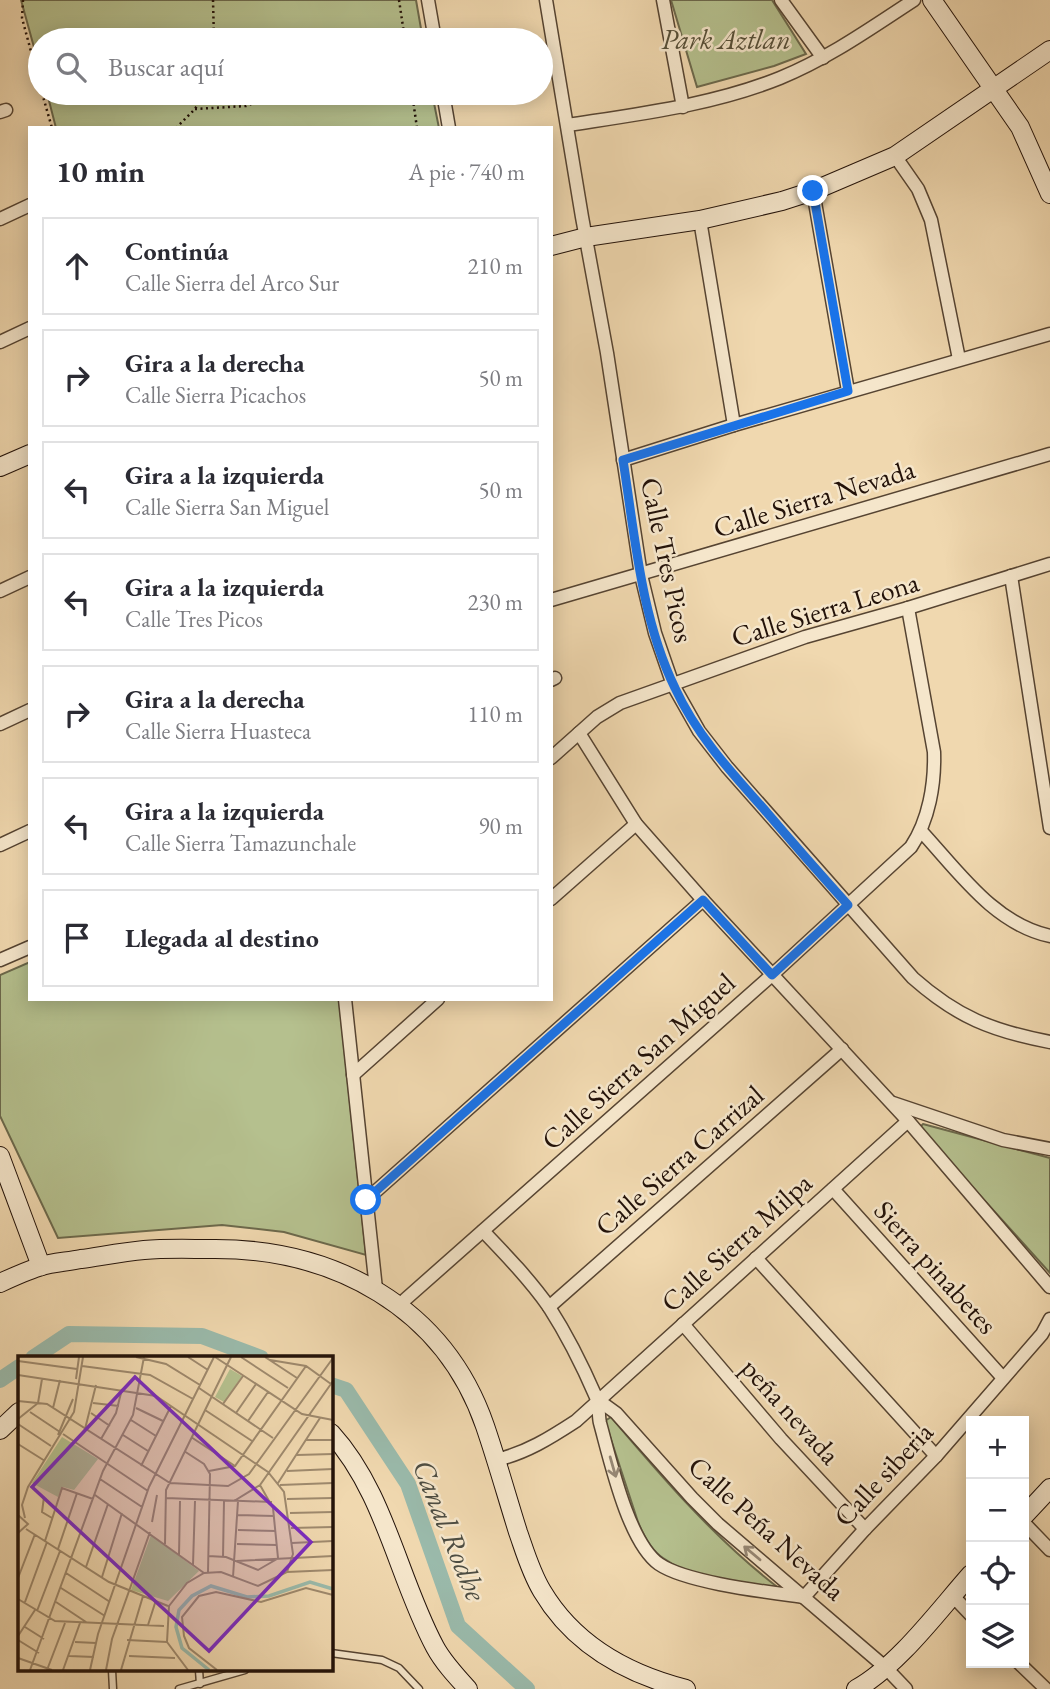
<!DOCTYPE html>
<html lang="es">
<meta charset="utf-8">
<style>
:root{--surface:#fff;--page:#f2f2f3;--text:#2b2b33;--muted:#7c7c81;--line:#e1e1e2}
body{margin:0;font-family:"EB Garamond",serif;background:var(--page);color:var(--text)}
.controls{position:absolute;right:21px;bottom:21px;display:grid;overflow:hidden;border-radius:0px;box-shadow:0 4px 18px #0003}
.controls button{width:63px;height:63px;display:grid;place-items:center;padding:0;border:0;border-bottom:2px solid var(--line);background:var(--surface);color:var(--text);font:35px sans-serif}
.stop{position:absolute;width:21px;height:21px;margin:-16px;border:5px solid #1a73e8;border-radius:50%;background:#fff}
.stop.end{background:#1a73e8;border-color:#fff;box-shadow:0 2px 7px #0008}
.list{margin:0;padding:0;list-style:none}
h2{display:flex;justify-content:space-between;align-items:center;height:91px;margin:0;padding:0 28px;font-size:30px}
h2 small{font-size:23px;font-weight:400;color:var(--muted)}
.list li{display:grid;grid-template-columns:46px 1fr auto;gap:21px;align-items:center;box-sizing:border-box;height:98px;margin:0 14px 14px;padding:0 14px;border:2px solid var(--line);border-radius:0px}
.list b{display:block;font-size:26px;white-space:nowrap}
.list p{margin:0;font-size:23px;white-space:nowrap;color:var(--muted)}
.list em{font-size:23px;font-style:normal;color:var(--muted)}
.icon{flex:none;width:38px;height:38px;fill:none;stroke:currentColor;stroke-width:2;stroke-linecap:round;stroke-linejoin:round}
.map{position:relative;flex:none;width:1050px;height:1689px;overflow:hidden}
.search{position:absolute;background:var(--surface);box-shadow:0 4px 18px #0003;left:28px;top:28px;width:525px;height:77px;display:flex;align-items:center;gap:18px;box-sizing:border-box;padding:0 24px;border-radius:38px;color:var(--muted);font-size:26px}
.panel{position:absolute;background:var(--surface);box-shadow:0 4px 18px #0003;left:28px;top:126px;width:525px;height:875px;border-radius:0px}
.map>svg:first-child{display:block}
</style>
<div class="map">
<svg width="1050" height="1689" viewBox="0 0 1050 1689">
<rect width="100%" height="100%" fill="#f0d8af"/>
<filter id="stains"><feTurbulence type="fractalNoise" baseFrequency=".00286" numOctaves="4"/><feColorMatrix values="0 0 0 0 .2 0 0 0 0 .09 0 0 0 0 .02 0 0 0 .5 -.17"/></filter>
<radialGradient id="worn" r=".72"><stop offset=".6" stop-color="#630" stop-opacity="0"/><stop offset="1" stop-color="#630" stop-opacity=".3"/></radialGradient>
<g fill="#b5c08e" stroke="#6c694c" stroke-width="2">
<path d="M21,0H416L423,40H40V69Z"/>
<path d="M671,0H772L806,54L774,66L697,87Z"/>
<path d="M47,93H432L439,128H56Z"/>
<path d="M30,962V999H339L366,1255L284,1232L222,1225L58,1238L0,1116V975Z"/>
<path d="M923,1124L1050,1158V1273L919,1128Z"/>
<path d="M611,1417C662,1477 713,1537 776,1586L775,1590C739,1583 694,1580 663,1558C652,1551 643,1534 638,1522L605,1421Z"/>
</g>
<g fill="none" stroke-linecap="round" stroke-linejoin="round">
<g stroke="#9abaab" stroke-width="16">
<path d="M33,1358L69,1334L202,1336L261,1358"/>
<path d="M0,1380L19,1367"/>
<path d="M331,1385L346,1390L408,1484L458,1626L527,1689"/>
</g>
<g stroke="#564432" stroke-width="9">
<g id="lane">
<path d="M331,1653L382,1660L399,1668L419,1689"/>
<path d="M112,1670L113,1689"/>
<path d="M199,1670L200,1684"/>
<path d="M179,1689L245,1670"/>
</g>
</g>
<g stroke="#564432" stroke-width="15">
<g id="street">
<path d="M428,0L435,40"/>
<path d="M546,0L582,217L607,353L641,575L655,633L673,685L699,731L727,767L913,978C957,1017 992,1031 1050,1042"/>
<path d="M663,0L683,107"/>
<path d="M781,0L823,58"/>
<path d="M443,93L449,128"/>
<path d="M0,112L6,110"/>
<path d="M568,125C639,114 713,105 780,78C829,58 871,28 914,0"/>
<path d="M895,156L918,189L931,220L959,359"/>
<path d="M813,191L848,391"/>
<path d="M0,219L30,205"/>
<path d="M700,220L734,425"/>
<path d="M0,342L30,328"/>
<path d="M623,460L734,425L1050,334"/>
<path d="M1011,576L1050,828"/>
<path d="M0,591L30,577"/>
<path d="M551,600L1050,454"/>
<path d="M551,680L555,678"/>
<path d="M0,724L30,710"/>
<path d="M579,733L636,824L703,900L908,1121L1050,1287"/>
<path d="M551,758L597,717L620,703L805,637L908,608L1050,564"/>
<path d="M921,831C958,871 994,924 1050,936"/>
<path d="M0,845L30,831"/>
<path d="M551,899L636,824"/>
<path d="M0,960L30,947"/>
<path d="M345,999L376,1289"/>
<path d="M353,1075L438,999"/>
<path d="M893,1103L1003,1140L1050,1149"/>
<path d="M833,1189L1003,1378"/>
<path d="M366,1200L703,900"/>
<path d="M483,1231C506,1255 530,1280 549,1307C567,1335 583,1367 596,1397C600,1405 598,1415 600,1423C610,1459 628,1542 659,1564C687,1583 768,1592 804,1597"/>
<path d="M756,1258L936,1456"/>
<path d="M399,1305L772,975L911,847C929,820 935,784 934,752L908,608"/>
<path d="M549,1307L842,1049"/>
<path d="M683,1324L781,1439L865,1529"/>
<path d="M598,1400L616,1413L692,1498L718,1524L885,1667L906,1689"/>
<path d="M496,1460C526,1453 550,1438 576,1421L908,1121"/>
<path d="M1024,1523L1050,1550"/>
<path d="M952,1595L971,1615"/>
<path d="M804,1597L865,1529L936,1456L1042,1334L1050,1319"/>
<path d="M1019,1663L1046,1689"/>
</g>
</g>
<g stroke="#231209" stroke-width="20">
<g id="secondary">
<path d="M932,0L1020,127L1050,194"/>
<path d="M551,246L586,237L700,220L782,201L813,191L895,156L1050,50"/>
<path d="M0,467L30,454"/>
<path d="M0,1156L41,1266"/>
<path d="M0,1283C13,1277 26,1271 39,1267C52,1262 67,1262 81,1259C102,1256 123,1252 144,1250C166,1248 190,1249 212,1249C334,1248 444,1307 485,1426C497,1461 507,1497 518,1532C525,1552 531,1573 542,1591C574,1645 627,1674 686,1689"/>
<path d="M0,1430L19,1412"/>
<path d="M331,1433C385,1492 398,1578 435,1647C443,1662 456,1676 468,1689"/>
<path d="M1024,1516L1050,1488"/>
<path d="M856,1689C898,1666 939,1610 971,1574"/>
</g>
</g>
<g stroke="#231209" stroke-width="2.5" stroke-dasharray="2 3.5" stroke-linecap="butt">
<path d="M23,0L22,18L40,85"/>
<path d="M213,0L214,40"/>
<path d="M399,0L405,40"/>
<path d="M42,93L52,128"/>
<path d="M412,93L417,128"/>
<path d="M195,109L246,106L281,93"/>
<path d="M176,128L195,109L205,93"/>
</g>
<use href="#lane" stroke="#f5e6cb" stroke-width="6"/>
<use href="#street" stroke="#f5e6cb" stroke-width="12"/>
<use href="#secondary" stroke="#f5e6cb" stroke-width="18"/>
</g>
<defs><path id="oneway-shaft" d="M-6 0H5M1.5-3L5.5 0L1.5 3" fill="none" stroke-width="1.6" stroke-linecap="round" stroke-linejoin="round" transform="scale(1.75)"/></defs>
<g stroke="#968774">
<use href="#oneway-shaft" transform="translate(613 1467) rotate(74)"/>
<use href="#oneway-shaft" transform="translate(752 1553) rotate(-140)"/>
</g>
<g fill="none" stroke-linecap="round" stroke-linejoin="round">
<path stroke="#1a73e8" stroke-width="9" d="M366,1200L703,900L772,975L848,905C819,873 791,841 763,808C730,771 696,734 675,688C641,618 635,536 623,460L848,391L813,191"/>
</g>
<g text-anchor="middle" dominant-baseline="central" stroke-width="5" stroke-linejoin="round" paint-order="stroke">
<g font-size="28" font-style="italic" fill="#564f38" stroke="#f5e6cb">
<text x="726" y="39">Park Aztlan</text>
</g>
<g font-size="28" fill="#231209" stroke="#f5e6cb">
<text transform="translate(814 498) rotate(-17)">Calle Sierra Nevada</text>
<text transform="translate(668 560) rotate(78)">Calle Tres Picos</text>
<text transform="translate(825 609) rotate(-17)">Calle Sierra Leona</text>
<text transform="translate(638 1061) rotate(-42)">Calle Sierra San Miguel</text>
<text transform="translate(679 1160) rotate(-41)">Calle Sierra Carrizal</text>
<text transform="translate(736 1242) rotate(-42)">Calle Sierra Milpa</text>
<text transform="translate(936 1267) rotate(48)">Sierra pinabetes</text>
<text transform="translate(791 1411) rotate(48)">peña nevada</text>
<text transform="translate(883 1474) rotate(-47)">Calle siberia</text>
<text transform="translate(767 1528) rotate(42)">Calle Peña Nevada</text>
</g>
<g font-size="30" font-style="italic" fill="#4d4d42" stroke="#f5e6cb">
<text transform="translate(450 1530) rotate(68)">Canal Rodhe</text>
</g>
</g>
<g transform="translate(18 1356)">
<rect width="315" height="315" fill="#f0d8af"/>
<path d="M212,13L224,20L206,46L197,41ZM44,81L80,103L56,134L45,131L40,141L14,127ZM133,179L181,215L150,245L113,234Z" fill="#b5c08e"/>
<path fill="none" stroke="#9abaab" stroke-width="3.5" d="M191,314L164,292L158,271L161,254L174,240L193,230L229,241L251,240L292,226L315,233"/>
<path fill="none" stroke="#9e896d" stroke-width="2" d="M118,1L148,8L182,29M170,1L190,14M197,1L284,58L315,64M223,1L270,32M247,1L279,22M252,4L288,10L313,28M0,5L59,13M64,10L132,19L175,43M0,19L138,40L250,116L266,136L275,198L269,216L240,230L203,216L186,217L169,227L151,250L149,286L170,314M58,23L61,1M181,32L255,82M0,45L29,48L152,127L210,130L231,118L315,2M75,47L101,50M205,48L225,20M35,52L42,24M118,52L145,65M187,54L234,85M12,56L42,76M73,57L92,70M218,57L238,28M0,63L20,47L24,23M113,64L138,80M230,65L250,36M0,68L33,90M67,73L78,29M45,78L130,135M40,79L55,43M105,79L130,95M173,81L217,110M83,83L98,57L104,33M288,84H315M0,88L27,105M166,95L186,108L192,118L190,216M279,99L315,98M123,110L153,50M191,115L217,110L288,10M269,115L315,113M82,123L124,151M260,127L302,62M242,129L255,152L260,202M262,129L315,127M77,139L186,217M26,141L24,156L34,162M148,142L254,146M269,143L315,142M216,145L242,129L315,25M272,157L315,156M0,159L10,168L0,177M220,159L256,160M7,162L4,149L10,131L56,56L65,1M134,166L139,139M273,172L315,171M8,173L91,226L150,250M220,174L258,175M27,185L44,132L75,143M274,187L315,185M147,188L148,134L213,1M219,188L259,189M40,193L59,137M161,199L162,145M190,200L208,201L240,214L259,203M205,201L206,145M219,205L315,200M175,209L177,145M68,211L90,148M269,216L315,214M48,217L92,246M84,221L104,157M215,221L220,145M0,222L17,178M43,232L87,260M0,243L37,265L146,270M7,246L29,186M38,246L68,266M19,255L42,195M130,269L138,244M7,271L26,283M0,280L17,254M0,284L21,297M109,284L149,286M57,286L78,287M51,300L76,301M111,300L157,302M0,302L34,314M12,314L85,115L115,59L126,1M29,314L47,267M45,314L62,267M72,314L80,278L131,131L196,1M88,314L94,283L132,176M103,314L125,240M199,314L171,292L166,280L164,261L181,240L198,236L243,246L288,232L315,239"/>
<path fill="#7b2cbf" fill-opacity="0.15" stroke="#7b2cbf" stroke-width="3.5" d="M117,21L293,186L191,295L14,131Z"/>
<rect width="315" height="315" fill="none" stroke="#231209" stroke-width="3.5"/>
</g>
<rect width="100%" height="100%" filter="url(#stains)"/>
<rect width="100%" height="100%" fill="url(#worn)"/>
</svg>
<div class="controls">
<button>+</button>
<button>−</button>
<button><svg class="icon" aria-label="locate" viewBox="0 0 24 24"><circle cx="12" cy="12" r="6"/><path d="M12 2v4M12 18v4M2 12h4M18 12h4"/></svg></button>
<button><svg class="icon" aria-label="layers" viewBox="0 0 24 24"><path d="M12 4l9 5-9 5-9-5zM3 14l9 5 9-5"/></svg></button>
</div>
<div class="stop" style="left:366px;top:1200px"></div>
<div class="stop end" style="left:813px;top:191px"></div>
<div class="search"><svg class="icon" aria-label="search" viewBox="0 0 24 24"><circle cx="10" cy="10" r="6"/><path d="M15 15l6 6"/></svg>Buscar aquí</div>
<section class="panel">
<h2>10 min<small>A pie · 740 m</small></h2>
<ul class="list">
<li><svg class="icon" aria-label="ahead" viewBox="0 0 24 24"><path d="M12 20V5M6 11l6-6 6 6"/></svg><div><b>Continúa</b><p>Calle Sierra del Arco Sur</p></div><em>210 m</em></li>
<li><svg class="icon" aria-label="right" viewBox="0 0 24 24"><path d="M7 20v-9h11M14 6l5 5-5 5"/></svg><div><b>Gira a la derecha</b><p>Calle Sierra Picachos</p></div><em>50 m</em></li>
<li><svg class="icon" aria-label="left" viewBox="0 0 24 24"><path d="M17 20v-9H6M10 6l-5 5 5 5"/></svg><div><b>Gira a la izquierda</b><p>Calle Sierra San Miguel</p></div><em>50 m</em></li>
<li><svg class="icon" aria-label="left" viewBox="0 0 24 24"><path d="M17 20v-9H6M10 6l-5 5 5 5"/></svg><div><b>Gira a la izquierda</b><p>Calle Tres Picos</p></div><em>230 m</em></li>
<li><svg class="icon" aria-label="right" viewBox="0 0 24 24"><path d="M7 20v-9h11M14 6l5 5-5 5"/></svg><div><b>Gira a la derecha</b><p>Calle Sierra Huasteca</p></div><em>110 m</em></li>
<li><svg class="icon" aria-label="left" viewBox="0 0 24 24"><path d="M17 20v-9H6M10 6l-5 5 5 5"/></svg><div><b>Gira a la izquierda</b><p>Calle Sierra Tamazunchale</p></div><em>90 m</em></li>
<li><svg class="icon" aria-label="arrive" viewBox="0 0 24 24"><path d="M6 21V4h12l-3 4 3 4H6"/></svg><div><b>Llegada al destino</b></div></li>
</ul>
</section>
</div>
